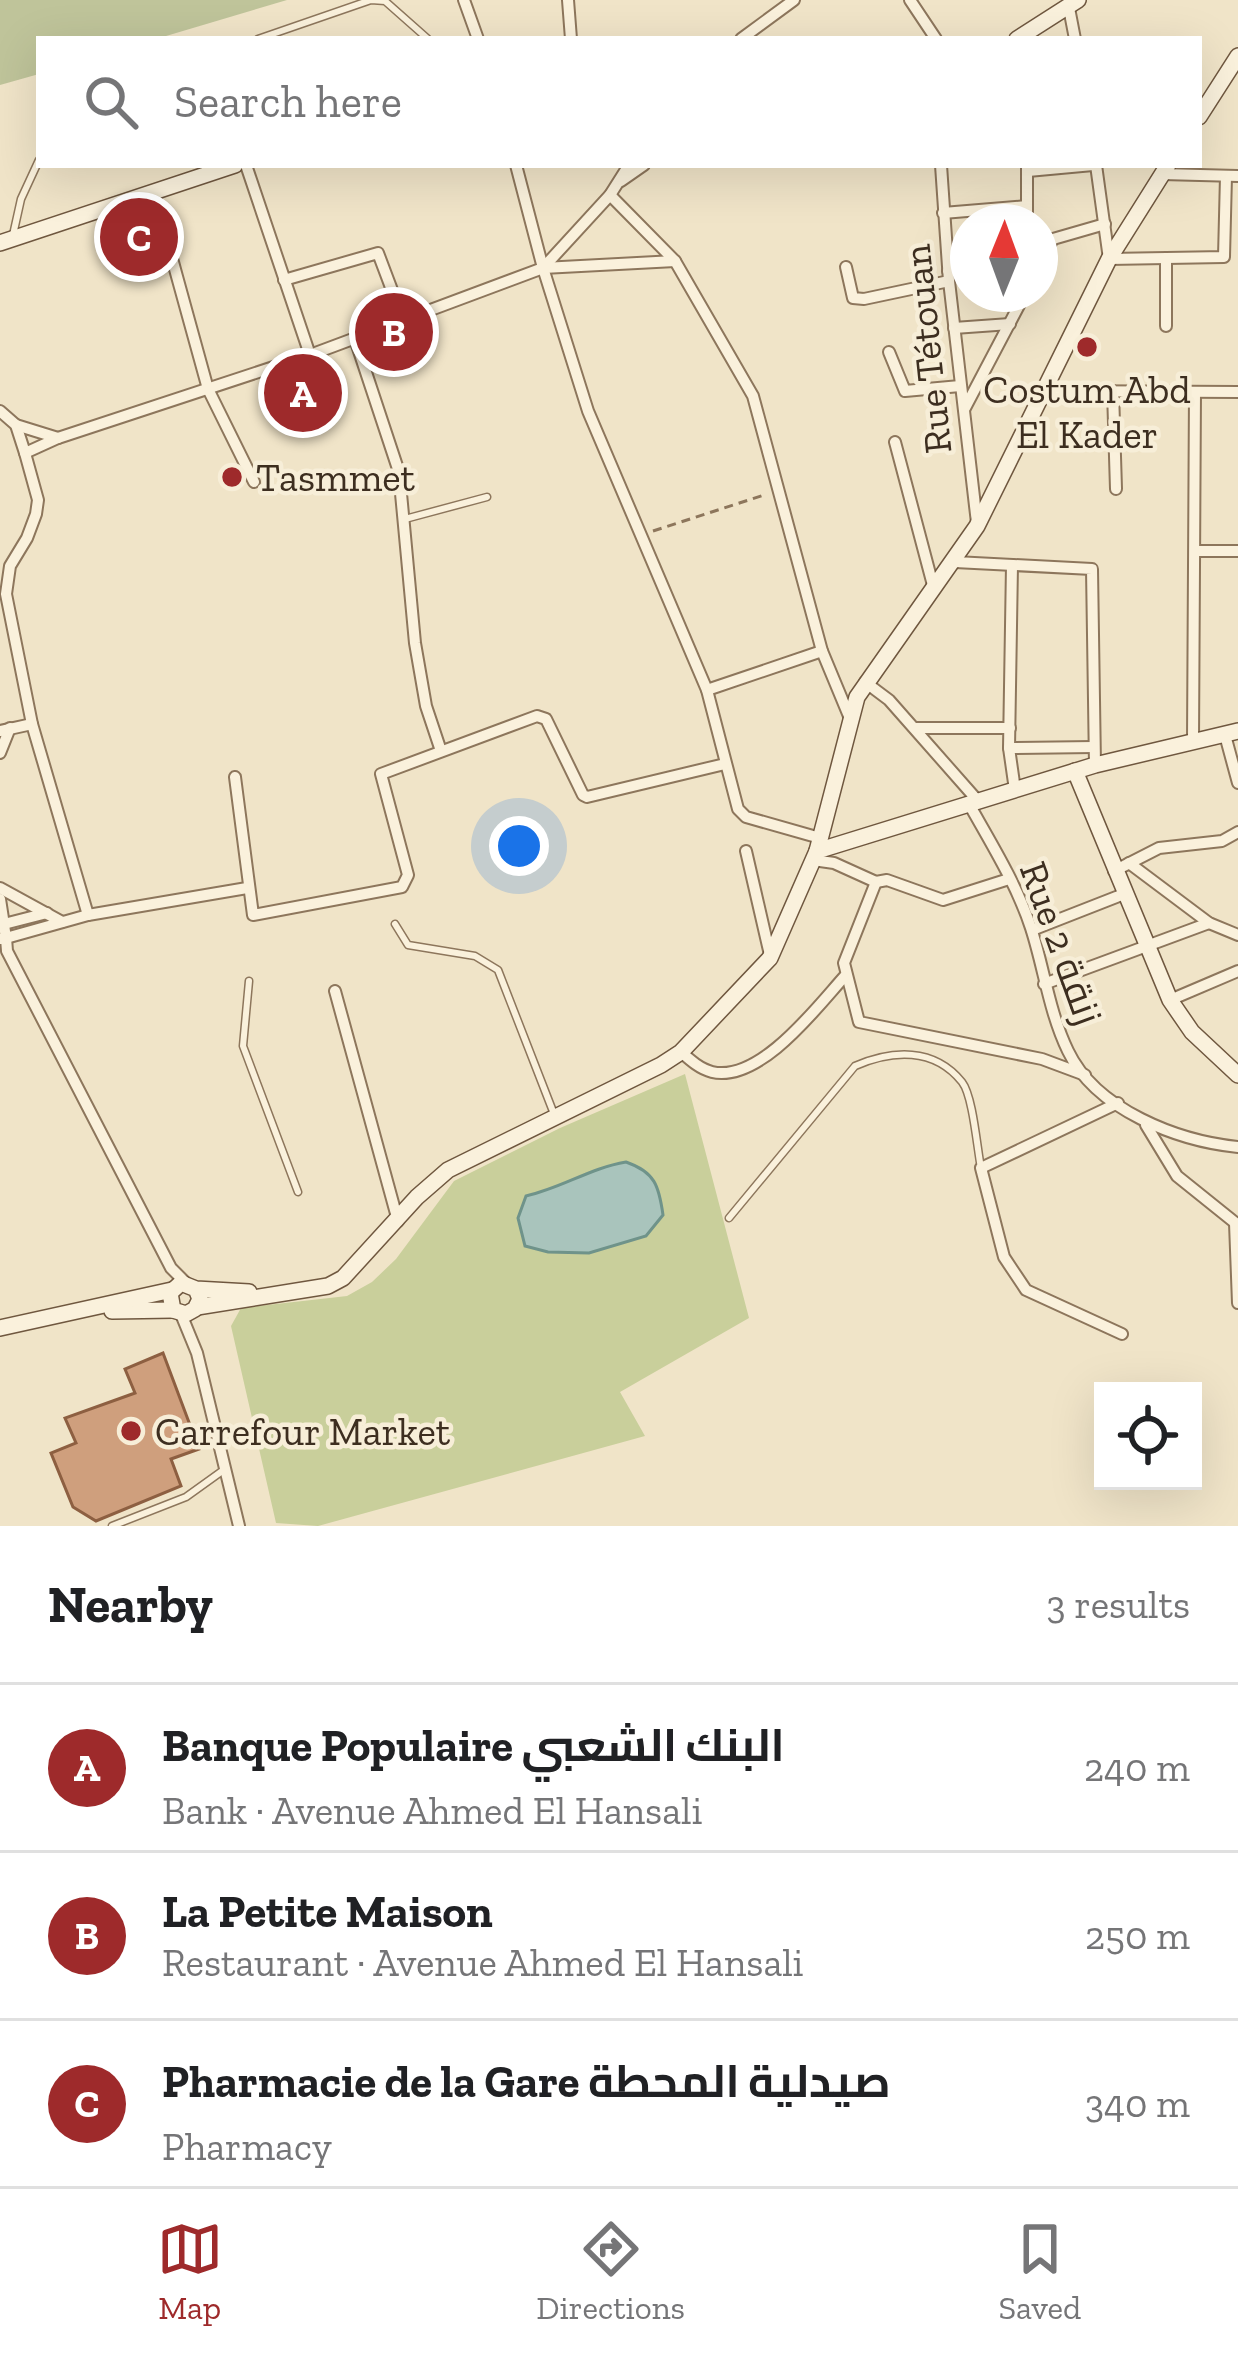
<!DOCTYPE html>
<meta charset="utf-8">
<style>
:root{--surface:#fff;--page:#f6f6f6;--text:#202124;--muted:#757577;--line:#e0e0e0;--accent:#9e2a2b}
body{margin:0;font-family:"Zilla Slab",Cairo,serif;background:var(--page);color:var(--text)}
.controls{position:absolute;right:36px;bottom:36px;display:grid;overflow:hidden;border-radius:0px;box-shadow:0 12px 48px #0002}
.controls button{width:108px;height:108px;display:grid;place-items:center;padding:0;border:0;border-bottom:3px solid var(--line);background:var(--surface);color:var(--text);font:60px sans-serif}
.compass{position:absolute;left:950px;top:204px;width:108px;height:108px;border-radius:50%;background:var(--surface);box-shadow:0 12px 48px #0002;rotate:1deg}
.you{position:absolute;left:519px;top:846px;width:42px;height:42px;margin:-30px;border:9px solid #fff;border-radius:50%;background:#1a73e8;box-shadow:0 0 0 18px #1a73e833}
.badge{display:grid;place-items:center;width:78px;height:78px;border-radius:50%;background:var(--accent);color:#fff;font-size:39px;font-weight:700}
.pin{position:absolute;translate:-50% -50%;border:6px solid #fff;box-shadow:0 3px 12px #0006}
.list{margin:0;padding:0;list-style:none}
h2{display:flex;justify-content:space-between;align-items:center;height:156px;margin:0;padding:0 48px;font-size:51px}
h2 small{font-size:39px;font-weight:400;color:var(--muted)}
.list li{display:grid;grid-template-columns:78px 1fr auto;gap:36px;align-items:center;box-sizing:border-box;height:168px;padding:0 48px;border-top:3px solid var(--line)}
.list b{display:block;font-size:45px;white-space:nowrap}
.list p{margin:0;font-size:39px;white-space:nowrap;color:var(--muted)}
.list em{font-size:39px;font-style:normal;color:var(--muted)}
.icon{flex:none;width:66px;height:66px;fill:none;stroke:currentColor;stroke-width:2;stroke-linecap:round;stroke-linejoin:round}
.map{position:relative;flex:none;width:1238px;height:1526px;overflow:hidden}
.search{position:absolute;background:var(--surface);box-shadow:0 12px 48px #0002;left:36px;right:36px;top:36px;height:132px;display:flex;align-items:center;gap:30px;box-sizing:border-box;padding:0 42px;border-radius:0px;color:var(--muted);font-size:45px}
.sheet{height:660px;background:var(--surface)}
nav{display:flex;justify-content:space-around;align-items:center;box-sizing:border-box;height:168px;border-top:3px solid var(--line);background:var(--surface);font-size:33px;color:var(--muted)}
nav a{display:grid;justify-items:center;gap:6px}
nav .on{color:var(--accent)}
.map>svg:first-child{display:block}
</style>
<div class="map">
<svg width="1238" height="1526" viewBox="0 0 1238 1526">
<rect width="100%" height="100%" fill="#f0e4c8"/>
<path fill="#c9cf9b" d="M685,1074L749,1318L620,1392L645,1436L318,1526L276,1523L231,1326L241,1308L347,1296L372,1282L396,1259L454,1181L560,1128Z"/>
<path fill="#bfc49a" d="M0,0H287L156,39H39V74L0,85Z"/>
<path fill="#a9c4bc" stroke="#6f938a" stroke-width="3" d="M626,1162C655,1172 659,1186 663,1215L646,1236L589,1253L548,1252L525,1246L518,1218L526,1196C562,1188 590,1168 626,1162Z"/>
<path fill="#cf9f7d" stroke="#8d5f41" stroke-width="3" d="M163,1353L199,1449L171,1459L181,1486L96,1521L73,1507L51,1453L76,1443L65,1418L135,1393L125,1369Z"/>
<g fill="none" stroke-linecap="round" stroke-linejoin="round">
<g stroke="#8d765c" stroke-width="9">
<g id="lane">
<path d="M258,39L371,0L385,1L428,39"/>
<path d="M13,235L21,199L39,160"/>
<path d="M405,519L487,497"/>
<path d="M395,924L408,945L475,956L498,970L554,1114"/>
<path d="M249,981L243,1046L298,1192"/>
<path d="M729,1218L855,1066C892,1050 934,1047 962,1082C973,1096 977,1148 981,1168"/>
<path d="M112,1526L186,1497L225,1469"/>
</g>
</g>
<g stroke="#8d765c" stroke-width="14">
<g id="street">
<path d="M464,0L478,39"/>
<path d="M568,0L571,39"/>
<path d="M910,0L936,39"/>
<path d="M1069,8L1075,39"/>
<path d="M741,39L794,0"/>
<path d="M246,165L310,355"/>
<path d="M516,165L543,268L588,411L707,690L738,809L746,817L820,838"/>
<path d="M941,165L949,281L977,523"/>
<path d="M1096,165L1109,259L1224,257L1226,176"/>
<path d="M1028,171L1093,165"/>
<path d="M1162,174L1238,176"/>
<path d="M621,181L644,165"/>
<path d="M154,193L208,389L254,482"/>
<path d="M610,195L675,261L753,396L822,651L849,716"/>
<path d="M943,213L1027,206"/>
<path d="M1027,222V168"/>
<path d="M1040,262L1053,239L1105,224"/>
<path d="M846,267L853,298L864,299L949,281"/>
<path d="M543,268L675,261"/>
<path d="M948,271L968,269"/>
<path d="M284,280L378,253L404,322"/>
<path d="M1166,326V259"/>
<path d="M954,328L1010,324"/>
<path d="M355,339L399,472L415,643L426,706L441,751"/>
<path d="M889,352L905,391L960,386"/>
<path d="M1044,391L1238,392"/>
<path d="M1113,391L1116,489"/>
<path d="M965,408L1025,294"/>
<path d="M0,411L16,425L25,453"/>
<path d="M16,425L58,438"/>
<path d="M895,442L934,589"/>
<path d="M1195,551H1238"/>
<path d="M955,562L1092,569L1095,765"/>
<path d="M1012,565L1009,748L1015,790"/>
<path d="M865,682L889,700L978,801"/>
<path d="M707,690L822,651"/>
<path d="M915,728H1010"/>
<path d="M0,731L32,724"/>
<path d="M1225,735L1238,783"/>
<path d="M1193,741L1195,392"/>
<path d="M1009,748L1094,747"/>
<path d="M0,753L10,728"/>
<path d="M235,777L253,915L402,887L408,875L381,774L537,716L546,719L583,795L587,797L725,764"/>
<path d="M969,804C991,843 1017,885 1031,928C1044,968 1049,1012 1068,1051C1096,1110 1178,1141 1238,1147"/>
<path d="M746,851L770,955"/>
<path d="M813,860L834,863L876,882L887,880L943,900L1009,879"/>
<path d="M1129,863L1209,923L1238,935"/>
<path d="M1114,871L1159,848L1222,841L1238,832"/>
<path d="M876,882L844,963L859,1022L1042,1059L1085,1075"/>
<path d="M0,888L62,922"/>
<path d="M0,899L6,938L88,915L247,888"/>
<path d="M88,915L32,724L6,594L10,566L27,538L36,514L38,500L25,453L58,438L310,355L543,268L610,195L629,165"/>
<path d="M4,924L47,913"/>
<path d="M1032,930L1124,894"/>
<path d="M0,939L6,938L7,951L171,1268L186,1283"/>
<path d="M1044,984L1209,923"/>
<path d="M335,991L398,1221"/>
<path d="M1170,1000L1238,971"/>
<path d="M681,1052C690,1060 700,1069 712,1072C760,1083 817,1007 845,976"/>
<path d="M1118,1103L981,1168L1004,1257L1026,1290L1122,1334"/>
<path d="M1146,1125L1177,1176L1238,1225"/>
<path d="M1235,1223L1238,1303"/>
<path d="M181,1314L197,1353L239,1526"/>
</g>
</g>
<g stroke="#6f573f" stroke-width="18">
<g id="secondary">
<path d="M1017,39L1078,0"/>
<path d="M1199,117L1238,56"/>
<path d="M0,243L235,165"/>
<path d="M1075,771L1170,1000L1192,1032L1238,1075"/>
<path d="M817,851L1095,765L1238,731"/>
<path d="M196,1289L200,1299L195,1309L186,1314L173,1310L170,1293L181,1283L196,1289L249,1292"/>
<path d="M197,1307L328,1286L343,1278L417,1197L448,1170L661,1065L681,1052L770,958L817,851L857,697L977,526L1109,259L1168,165"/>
<path d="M112,1311L173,1310"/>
<path d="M0,1328L172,1290"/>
</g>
</g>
<path stroke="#8d765c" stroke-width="3" stroke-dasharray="9 6" stroke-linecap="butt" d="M653,531L764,495"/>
<use href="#lane" stroke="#faf1dc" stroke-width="6"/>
<use href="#street" stroke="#faf1dc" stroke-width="10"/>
<use href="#secondary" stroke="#faf1dc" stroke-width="15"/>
</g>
<g fill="#9e2a2b" stroke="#f7eed8" stroke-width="4.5">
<circle cx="1087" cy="347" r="12"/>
<circle cx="232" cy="477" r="12"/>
<circle cx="131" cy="1431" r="12"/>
</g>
<g text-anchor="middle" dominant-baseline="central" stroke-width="9" stroke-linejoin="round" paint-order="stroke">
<g font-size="39" fill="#3d2e20" stroke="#f7eed8">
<text transform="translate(927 349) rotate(-96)">Rue Tétouan</text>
<text transform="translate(1061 943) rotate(70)">Rue 2 زنقة</text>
</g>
<g font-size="39" fill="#3d2e20" stroke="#f7eed8" text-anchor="start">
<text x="1087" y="389" text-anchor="middle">Costum Abd<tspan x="1087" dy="45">El Kader</tspan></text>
<text x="256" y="477">Tasmmet</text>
<text x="155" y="1431">Carrefour Market</text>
</g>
</g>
</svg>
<div class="controls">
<button><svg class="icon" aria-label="locate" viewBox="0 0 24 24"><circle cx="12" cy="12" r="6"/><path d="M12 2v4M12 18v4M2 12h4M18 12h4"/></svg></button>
</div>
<svg class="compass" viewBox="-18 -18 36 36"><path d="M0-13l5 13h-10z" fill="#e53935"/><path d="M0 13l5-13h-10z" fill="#757577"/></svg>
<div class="you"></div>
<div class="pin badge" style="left:303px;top:393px">A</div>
<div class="pin badge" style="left:394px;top:332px">B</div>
<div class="pin badge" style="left:139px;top:237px">C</div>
<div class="search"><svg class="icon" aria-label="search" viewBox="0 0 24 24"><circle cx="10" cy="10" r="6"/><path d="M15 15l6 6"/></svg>Search here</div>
</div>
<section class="sheet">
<h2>Nearby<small>3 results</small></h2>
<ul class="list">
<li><span class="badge">A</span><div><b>Banque Populaire البنك الشعبي</b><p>Bank · Avenue Ahmed El Hansali</p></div><em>240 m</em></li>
<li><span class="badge">B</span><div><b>La Petite Maison</b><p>Restaurant · Avenue Ahmed El Hansali</p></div><em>250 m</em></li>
<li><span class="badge">C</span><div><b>Pharmacie de la Gare صيدلية المحطة</b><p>Pharmacy</p></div><em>340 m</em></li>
</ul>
</section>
<nav>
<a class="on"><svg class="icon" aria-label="map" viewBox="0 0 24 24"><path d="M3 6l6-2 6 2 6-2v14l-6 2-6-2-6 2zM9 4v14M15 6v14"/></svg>Map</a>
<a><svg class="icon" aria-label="directions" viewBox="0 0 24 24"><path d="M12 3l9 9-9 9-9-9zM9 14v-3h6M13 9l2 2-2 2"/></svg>Directions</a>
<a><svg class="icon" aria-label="saved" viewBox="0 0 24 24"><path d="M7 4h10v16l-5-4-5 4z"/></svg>Saved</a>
</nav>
